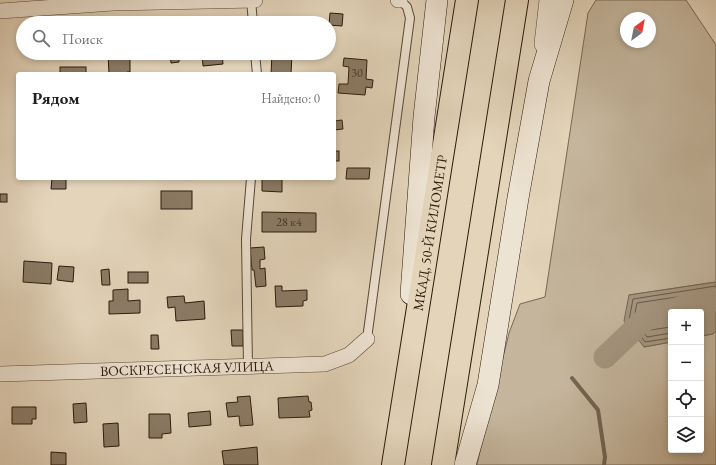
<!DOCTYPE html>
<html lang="ru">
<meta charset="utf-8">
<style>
:root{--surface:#fff;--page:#f6f6f6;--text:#202124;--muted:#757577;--line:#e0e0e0}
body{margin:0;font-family:"EB Garamond",serif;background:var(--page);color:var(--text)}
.controls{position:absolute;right:12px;bottom:12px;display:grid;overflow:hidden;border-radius:4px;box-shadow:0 2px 6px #0003}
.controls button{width:36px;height:36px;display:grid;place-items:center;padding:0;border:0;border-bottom:1px solid var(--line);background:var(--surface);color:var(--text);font:20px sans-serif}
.compass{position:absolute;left:620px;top:12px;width:36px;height:36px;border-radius:50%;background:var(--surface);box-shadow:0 2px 6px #0003;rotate:32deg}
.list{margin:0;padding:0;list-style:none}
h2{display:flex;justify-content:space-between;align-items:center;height:52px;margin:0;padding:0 16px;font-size:17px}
h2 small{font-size:13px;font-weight:400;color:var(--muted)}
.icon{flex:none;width:22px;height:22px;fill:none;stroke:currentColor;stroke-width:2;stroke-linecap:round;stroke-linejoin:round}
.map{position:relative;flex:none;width:716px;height:465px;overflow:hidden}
.search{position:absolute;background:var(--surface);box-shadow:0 2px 6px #0003;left:16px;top:16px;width:320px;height:44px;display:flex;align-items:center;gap:10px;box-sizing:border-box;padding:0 14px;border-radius:22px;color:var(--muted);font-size:15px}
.panel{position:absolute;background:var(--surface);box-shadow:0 2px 6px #0003;left:16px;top:72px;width:320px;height:108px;border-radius:4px}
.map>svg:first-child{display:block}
</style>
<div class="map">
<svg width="716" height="465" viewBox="0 0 716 465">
<rect width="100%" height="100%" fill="#e3d4ba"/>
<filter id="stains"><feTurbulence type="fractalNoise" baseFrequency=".005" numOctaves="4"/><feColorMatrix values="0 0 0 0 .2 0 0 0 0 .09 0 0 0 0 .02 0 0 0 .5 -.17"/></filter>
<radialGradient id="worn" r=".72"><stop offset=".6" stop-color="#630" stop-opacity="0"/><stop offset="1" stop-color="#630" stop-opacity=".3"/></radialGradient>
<path fill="#c4b59c" stroke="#786854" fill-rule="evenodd" d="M596,0H686L716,45V282L629,295L644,347L671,342V450H701V336L713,334L716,331V465H477L480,451L509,333L520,304L545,297L588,13ZM626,18H650V42H626Z"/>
<path fill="#a4957f" stroke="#746451" d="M716,282V331L713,334L701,336V312H671V342L644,347L624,321L629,295Z"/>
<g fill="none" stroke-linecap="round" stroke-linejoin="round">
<g stroke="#685846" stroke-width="1">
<path d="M671,327L650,330L640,317L642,309L716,297"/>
<path d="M671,333L647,337L634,318L637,303L716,291"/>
<path d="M671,338L645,342L629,320L633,299L716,286"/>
</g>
<path stroke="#746451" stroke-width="4" d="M572,378L598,410L605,457L604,465"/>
<path stroke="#a4957f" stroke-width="23" d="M605,357L644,320L694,303L716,300"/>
</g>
<g fill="#8b7b66" stroke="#2b1b0c">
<path d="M330,13L343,14L342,26L329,25Z"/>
<path d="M272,20L292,21V23H272Z"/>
<path d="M108,53H130V72H127V74H109Z"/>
<path d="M170,53H179V62L171,63Z"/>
<path d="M202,53L222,54L223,64L203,66Z"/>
<path d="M272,53H292L291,74H271Z"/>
<path d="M344,58L367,60L366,79L373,80L372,88L366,87L365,95L338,93L339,84H348L349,67L343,66Z"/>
<rect x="60" y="67" width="26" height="7"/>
<path d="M342,120L343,129L334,130V121Z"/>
<rect x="334" y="151" width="5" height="10"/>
<path d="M347,168H370L369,179H346Z"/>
<path d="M52,178H66V189H51Z"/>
<path d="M262,178H282V192L262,191Z"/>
<rect x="161" y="191" width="31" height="18"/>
<rect x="0" y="194" width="7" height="8"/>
<path d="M262,212L316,213V232H262Z"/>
<path d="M264,247L265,259L260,260V269L265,268L266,286L256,287L254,270H252L250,248Z"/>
<path d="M24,261L52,263L51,284L23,282Z"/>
<path d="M59,266L74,267L73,282L57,280Z"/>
<path d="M109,269L110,285H102L101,270Z"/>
<rect x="128" y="272" width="20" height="11"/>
<path d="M275,286H282V291L307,290V300L303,301V306L276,307Z"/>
<path d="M128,289V301L140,300V313L109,314V301H113V290Z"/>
<path d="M184,296L185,303L204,301L205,319L176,321L175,307L168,308L167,297Z"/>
<path d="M231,330H243V346H232Z"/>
<path d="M151,335H158L159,349H151Z"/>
<path d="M250,396L253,425L240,426L239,416L228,417L226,403L238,402L237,397Z"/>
<path d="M308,396L309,402H311L312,410L309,411L310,417L279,418L278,398Z"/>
<path d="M86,403L87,422L74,423L73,404Z"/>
<path d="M12,407H36V419H32V424H12Z"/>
<path d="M210,411L211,425L189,427L188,413Z"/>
<path d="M149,414H170L171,433L162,434V438H149Z"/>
<path d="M118,423L119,446L104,447L103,424Z"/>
<path d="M257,447L258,465H224L222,451Z"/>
<path d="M51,452L66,453V465H51Z"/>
</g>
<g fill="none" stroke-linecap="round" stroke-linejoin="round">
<g stroke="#594938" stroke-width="10">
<g id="service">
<path d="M251,0L253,23"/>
<path d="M255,53L257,74"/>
<path d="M367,339L410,18L407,7L400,0"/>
<path d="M248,366L246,239L251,178"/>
</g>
</g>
<g stroke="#594938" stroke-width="16">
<g id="minor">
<path d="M398,0H400"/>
<path d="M0,11L113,3L255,0"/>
<path id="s1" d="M0,374L325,364L349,355L367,339"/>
</g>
</g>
<g stroke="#594938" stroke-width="20">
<path id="tertiary" d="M544,44L549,0"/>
</g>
<g stroke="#2b1b0c" stroke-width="22">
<g id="secondary">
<path d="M411,294L424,117L437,0"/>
<path d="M465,465L488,385L518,198L539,81L563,0"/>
</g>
</g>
<g stroke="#2b1b0c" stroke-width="24">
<g id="trunk">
<path id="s2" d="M393,465L467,0"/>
<path d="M443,465L517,0"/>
</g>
</g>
<use href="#service" stroke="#ede3d2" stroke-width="8"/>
<use href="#minor" stroke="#ede3d2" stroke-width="15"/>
<use href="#tertiary" stroke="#ede3d2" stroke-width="19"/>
<use href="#secondary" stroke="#ede3d2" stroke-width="21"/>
<use href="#trunk" stroke="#e3d4ba" stroke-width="22"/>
</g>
<g text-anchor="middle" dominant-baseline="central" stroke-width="3.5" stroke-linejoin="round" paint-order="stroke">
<g font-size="12" fill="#433322">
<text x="357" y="73">30</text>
<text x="289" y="222">28 к4</text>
</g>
<g font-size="14" fill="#2b1b0c" stroke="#ede3d2">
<text stroke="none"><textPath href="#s2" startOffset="235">МКАД, 50-Й КИЛОМЕТР</textPath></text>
<text stroke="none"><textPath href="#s1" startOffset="187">ВОСКРЕСЕНСКАЯ УЛИЦА</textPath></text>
</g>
</g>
<rect width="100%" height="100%" filter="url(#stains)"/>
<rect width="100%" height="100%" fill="url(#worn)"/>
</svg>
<div class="controls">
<button>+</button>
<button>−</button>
<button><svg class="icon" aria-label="locate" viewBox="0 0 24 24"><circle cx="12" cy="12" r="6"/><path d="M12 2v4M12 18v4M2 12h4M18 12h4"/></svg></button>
<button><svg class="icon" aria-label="layers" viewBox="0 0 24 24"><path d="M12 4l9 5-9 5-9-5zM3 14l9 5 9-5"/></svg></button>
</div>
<svg class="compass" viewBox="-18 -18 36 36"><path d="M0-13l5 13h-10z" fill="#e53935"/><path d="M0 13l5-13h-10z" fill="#757577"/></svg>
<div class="search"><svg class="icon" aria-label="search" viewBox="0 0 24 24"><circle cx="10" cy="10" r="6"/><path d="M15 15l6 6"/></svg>Поиск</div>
<section class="panel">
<h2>Рядом<small>Найдено: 0</small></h2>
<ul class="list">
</ul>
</section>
</div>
